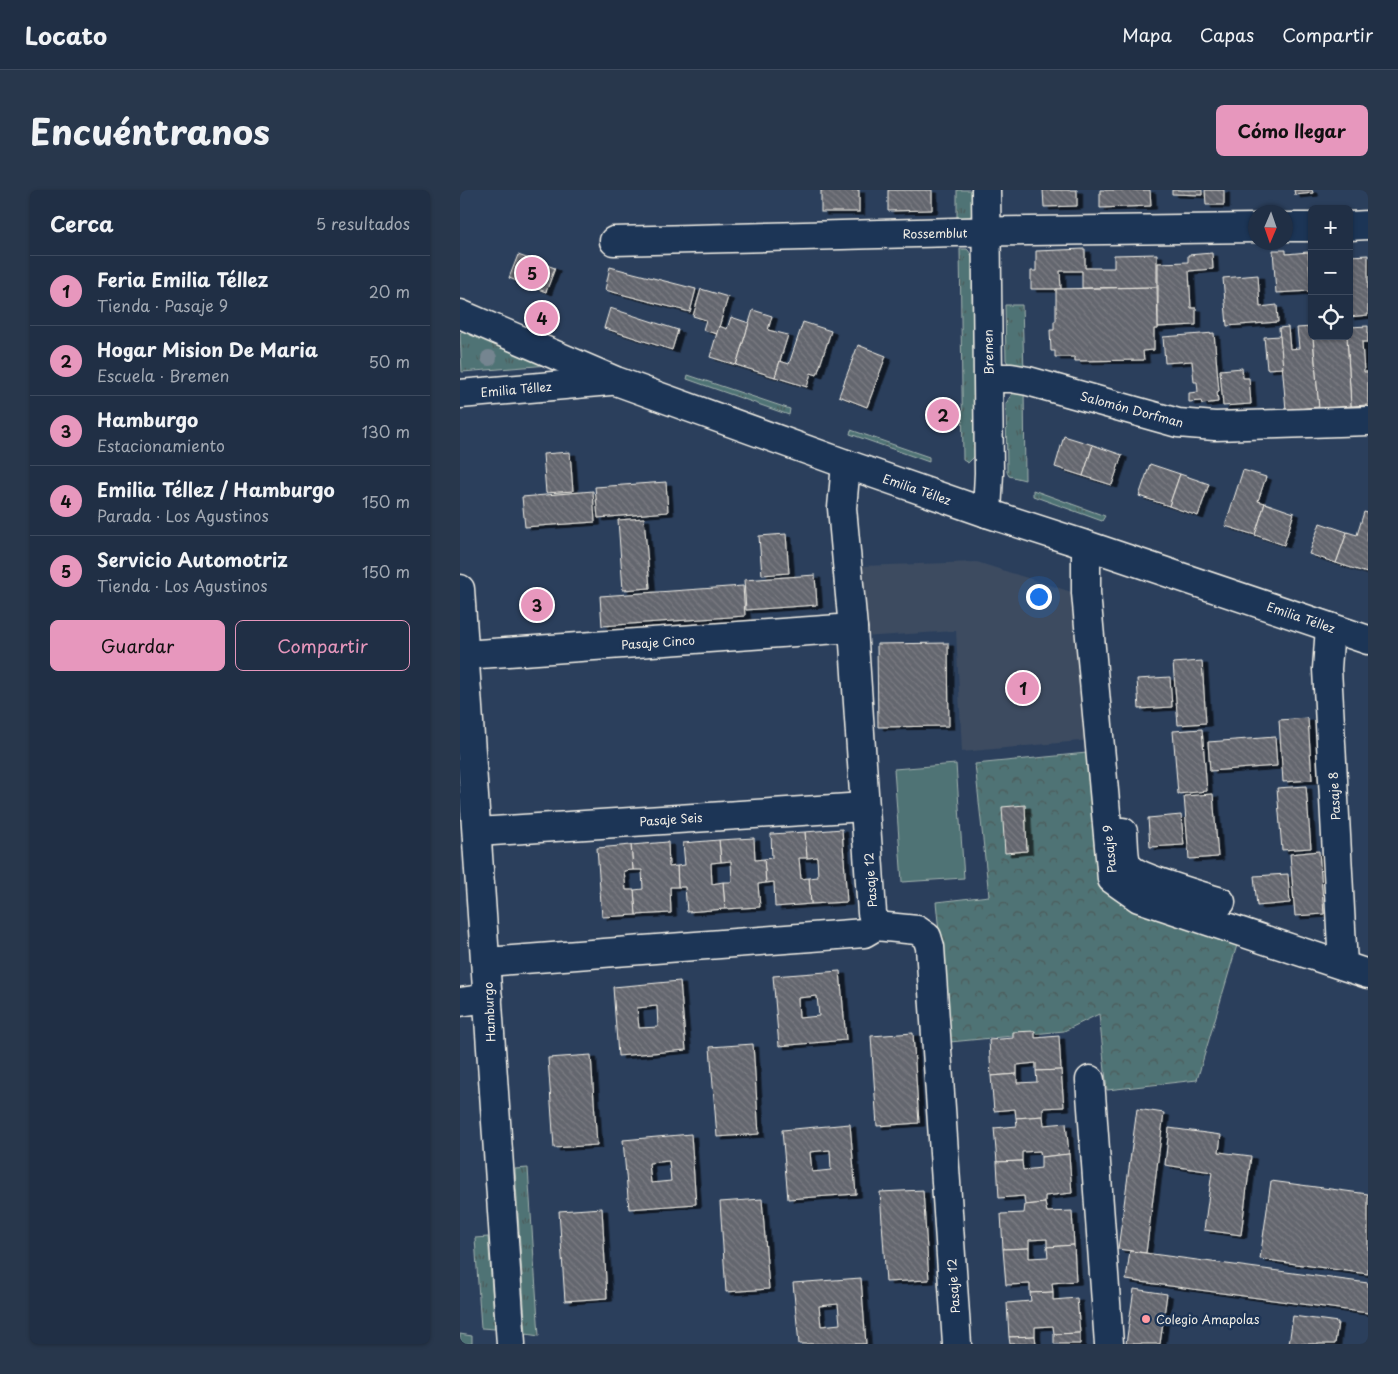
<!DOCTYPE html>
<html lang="es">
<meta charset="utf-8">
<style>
:root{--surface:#202f45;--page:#28374c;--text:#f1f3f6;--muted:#a2a9b3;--line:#3d4a5e;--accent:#e797bd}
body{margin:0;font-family:"Playpen Sans",sans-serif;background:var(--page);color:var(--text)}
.controls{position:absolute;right:15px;top:15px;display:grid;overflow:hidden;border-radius:8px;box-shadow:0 1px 4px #0004}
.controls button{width:45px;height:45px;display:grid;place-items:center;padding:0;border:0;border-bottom:1px solid var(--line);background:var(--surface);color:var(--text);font:25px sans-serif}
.compass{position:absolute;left:788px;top:15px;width:45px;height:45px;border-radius:50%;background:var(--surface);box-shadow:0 1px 4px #0004;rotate:182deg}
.you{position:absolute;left:578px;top:406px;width:18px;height:18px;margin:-12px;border:4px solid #fff;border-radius:50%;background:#1a73e8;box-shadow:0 0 0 8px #1a73e833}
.badge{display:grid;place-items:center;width:32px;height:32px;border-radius:50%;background:var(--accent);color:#111;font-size:16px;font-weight:700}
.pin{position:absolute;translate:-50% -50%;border:2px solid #fff;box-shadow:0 1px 5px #0006}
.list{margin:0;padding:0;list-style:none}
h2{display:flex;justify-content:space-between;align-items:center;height:65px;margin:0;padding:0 20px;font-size:21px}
h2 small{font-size:16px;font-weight:400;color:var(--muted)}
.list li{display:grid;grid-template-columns:32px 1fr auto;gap:15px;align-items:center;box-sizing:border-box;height:70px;padding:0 20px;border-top:1px solid var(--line)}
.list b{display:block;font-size:19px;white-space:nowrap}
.list p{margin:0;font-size:16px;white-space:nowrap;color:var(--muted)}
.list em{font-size:16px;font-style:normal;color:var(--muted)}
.actions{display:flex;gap:10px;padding:15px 20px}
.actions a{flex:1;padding:11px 0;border:1px solid var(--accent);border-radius:8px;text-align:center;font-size:18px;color:var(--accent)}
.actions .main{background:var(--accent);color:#111}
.icon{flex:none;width:28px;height:28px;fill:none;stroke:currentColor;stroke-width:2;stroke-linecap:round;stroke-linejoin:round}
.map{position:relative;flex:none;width:908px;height:1154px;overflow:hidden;border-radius:8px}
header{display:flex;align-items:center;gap:30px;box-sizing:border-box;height:70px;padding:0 25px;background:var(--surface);border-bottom:1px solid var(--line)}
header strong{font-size:24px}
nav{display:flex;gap:28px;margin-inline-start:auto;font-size:18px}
.intro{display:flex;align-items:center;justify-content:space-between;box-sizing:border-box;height:120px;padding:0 30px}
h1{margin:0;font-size:35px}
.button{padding:12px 22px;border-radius:8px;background:var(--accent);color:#111;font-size:18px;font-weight:700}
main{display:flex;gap:30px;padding:0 30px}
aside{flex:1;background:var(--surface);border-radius:8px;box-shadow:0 1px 4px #0004}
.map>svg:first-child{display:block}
</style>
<header>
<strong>Locato</strong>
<nav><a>Mapa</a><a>Capas</a><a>Compartir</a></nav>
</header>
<div class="intro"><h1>Encuéntranos</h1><a class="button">Cómo llegar</a></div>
<main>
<aside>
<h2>Cerca<small>5 resultados</small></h2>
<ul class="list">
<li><span class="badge">1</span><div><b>Feria Emilia Téllez</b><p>Tienda · Pasaje 9</p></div><em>20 m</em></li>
<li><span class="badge">2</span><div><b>Hogar Mision De Maria</b><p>Escuela · Bremen</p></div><em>50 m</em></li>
<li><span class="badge">3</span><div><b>Hamburgo</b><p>Estacionamiento</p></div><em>130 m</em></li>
<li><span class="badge">4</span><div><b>Emilia Téllez / Hamburgo</b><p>Parada · Los Agustinos</p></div><em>150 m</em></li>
<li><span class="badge">5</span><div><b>Servicio Automotriz</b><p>Tienda · Los Agustinos</p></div><em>150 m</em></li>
</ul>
<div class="actions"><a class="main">Guardar</a><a>Compartir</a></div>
</aside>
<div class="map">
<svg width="908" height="1154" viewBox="0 0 908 1154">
<defs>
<pattern id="grass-tufts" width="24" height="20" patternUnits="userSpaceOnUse" patternTransform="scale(1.25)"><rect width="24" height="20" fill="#507374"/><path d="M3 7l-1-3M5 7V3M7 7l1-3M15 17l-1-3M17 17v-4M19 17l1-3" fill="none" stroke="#4c5b5b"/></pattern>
<pattern id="park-crowns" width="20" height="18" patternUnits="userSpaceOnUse" patternTransform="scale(1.25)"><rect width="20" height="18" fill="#507374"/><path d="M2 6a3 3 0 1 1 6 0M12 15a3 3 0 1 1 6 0" fill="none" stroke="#4c5b5b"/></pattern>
<pattern id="building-back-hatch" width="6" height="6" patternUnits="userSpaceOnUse" patternTransform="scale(1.25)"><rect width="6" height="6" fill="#64666e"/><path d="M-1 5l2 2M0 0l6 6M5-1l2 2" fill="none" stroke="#7b7c83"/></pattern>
<filter id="shadow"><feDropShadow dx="5.5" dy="3" stdDeviation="0" flood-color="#0009"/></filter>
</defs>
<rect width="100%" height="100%" fill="#2b3f5c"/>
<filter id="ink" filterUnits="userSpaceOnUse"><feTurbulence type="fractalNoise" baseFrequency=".02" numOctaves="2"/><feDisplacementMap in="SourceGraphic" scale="10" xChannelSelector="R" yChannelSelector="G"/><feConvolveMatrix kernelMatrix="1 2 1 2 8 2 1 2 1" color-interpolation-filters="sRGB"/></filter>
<g filter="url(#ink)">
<path fill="#3c4b61" d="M517,372L621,405L631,550L502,562L496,441L402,447L399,376Z"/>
<g fill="url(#grass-tufts)" stroke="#a2b2ae">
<path d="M497,0H512V25L509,27L497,28Z"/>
<path d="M500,59H507C518,69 512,90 512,103C513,155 515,207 517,260L514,267L508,273L503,270Z"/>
<path d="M545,115H562L564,183L550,176L546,170Z"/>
<path d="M3,141H10L89,175L2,182L0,143Z"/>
<path d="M228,185L330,219L329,225L227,189Z"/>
<path d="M564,196L565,290L549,286L547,282L546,214C550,205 555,200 564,196Z"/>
<path d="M391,240L469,267V272L390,244Z"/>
<path d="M573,300L645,326L642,331L573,306Z"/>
<path d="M68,978L79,1146L66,1144L55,979Z"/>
<path d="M28,1047L35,1139L21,1138L15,1048Z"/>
<path d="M0,1144L12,1146V1154H0Z"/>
</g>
<path fill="url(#park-crowns)" stroke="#a2b2ae" d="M637,562L652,707L780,745L737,890L647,900L639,824L604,841L490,852L476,712L529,706L515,574Z"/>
<path fill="#507374" stroke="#a2b2ae" d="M496,574L504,688L442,692L434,579Z"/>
<g fill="url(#building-back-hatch)" stroke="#f4f1e8" fill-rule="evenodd" filter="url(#shadow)">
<rect x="361" y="0" width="38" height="22"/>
<path d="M428,0H472V20L428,21Z"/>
<path d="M583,0H617V16L584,17Z"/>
<path d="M640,0H690L691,16L640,18Z"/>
<path d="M712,0H742V5L712,4Z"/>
<path d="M745,0H764V15H746Z"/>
<path d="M834,0H852L853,3L835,5Z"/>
<path d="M625,59V78H654V65L697,64V97L622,98V81H600L601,99H571V81H576V61Z"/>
<path d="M813,60H826V64L848,62L851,101L816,103Z"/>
<path d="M752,63L753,79L729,81L731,118H736V135L698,137V73L728,72V65Z"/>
<path d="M58,65L95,78L86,102L49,88Z"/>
<path d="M908,65V125L889,127V103H892L889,66Z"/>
<path d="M150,77L236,99L230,122L145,100Z"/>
<path d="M798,85L800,117L817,115L818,132L767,136L763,88Z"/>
<path d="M697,97L698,139H694V160L683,161L684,170L615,171V167H595V161H591L590,140H594V131H596V99Z"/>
<path d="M241,99L268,107L257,144L243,140L246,130L233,126Z"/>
<path d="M150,118L218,140L212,160L144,138Z"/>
<path d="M293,120L312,126L308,140L328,145L315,187L276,175Z"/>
<path d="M271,127L289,133L276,175L250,167L259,136L267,139Z"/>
<path d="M343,132L371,141L357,185L351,183L347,197L315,187L320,171L329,174Z"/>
<path d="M908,136V152H902L904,182H908V215L891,216L887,146H889V137Z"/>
<path d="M828,137L830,159L839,158L837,138L852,137L859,217L826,220L819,138Z"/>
<path d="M754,143L759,201L757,202L758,212L742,214L741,211L729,212V203L738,202L737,192H734L732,171L705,173L703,147Z"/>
<path d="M820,146L823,178L807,179L804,147Z"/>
<path d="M853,146H887L891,216L859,219Z"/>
<path d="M398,155L426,166L407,217L379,206Z"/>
<path d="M782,178L783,188H789L791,214L763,216L760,180Z"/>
<path d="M604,246L633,255L623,286L595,277Z"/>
<path d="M633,255L662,265L652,295L623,286Z"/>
<path d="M110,262L113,301L86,303L83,264Z"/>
<path d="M690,274L720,284L709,316L679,306Z"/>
<path d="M783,280L806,287L798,311L805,313L795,345L765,336Z"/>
<path d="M720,284L749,294L738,326L709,316Z"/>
<path d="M206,292L208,322L138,328L135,297Z"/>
<path d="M133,301L135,332L65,337L62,307Z"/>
<path d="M805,313L834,323L824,355L795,345Z"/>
<path d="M904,322L908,323L907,383L876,373L887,342L897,345Z"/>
<path d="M184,328L190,398L163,400L158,330Z"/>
<path d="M860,333L887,342L876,373L849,364Z"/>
<path d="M326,344L329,383L302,385L299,346Z"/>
<path d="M355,385L357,415L286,420L284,390Z"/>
<path d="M283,396L285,426L142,436L140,406Z"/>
<path d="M488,453L489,536L418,537L417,454Z"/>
<path d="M742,471L746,533L718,535L713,473Z"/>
<path d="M710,487L712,517L679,519L677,489Z"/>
<path d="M848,528L852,590L823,592L819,530Z"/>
<path d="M742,539L747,601L718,604L713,541Z"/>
<path d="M815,547L817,576L750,581L748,552Z"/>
<path d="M846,596L851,658L822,660L817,598Z"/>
<path d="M753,604L758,667L729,669L724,606Z"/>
<path d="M565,615L567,661L545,663L542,617Z"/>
<path d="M721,625L724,655L690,657L688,628Z"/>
<path d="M382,639L387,712L351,714L349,688L358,687L357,667L347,668L345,642Z"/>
<path d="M345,642L347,668H339L341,689L349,688L351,714L315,717L314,692L306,693L304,669L312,668L311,644Z"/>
<path d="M294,648L295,670L304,669L306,693L298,694L300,717L265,719L263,692H272L271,671L261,672L259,650Z"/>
<path d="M259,650L261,672L251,673L252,694L263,692L265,719L227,722L225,697H218L217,676L225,675L223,653Z"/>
<path d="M208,652L209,677L217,676L218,697H210L211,723L176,725L174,700L183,699L182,680H173L171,655Z"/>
<path d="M171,655L173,680L164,681L166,700H174L176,725L142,727L137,658Z"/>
<path d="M859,661L864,724L835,726L830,664Z"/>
<path d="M828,684L830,713L797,716L794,686Z"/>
<path d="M380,781L386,850L319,856L313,786ZM357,806L359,826L339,828L338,808Z"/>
<path d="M220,791L226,860L158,866L153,797ZM197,816L198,837L179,838L177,818Z"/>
<path d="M575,841V848L599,846L601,880L576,881V873L557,875V884L531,886L529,850L553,848V842Z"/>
<path d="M453,843L459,933L417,936L411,846Z"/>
<path d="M293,854L299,944L257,947L250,857Z"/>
<path d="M131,865L137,955L94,958L88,868Z"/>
<path d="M601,880L604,917L583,918V926L556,928L555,919L534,921L531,886L557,884V893L577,892L576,881Z"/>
<path d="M677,919L704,923L686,1063L658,1059Z"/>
<path d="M583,926L584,935L606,933L609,964L581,967L580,961L562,962V971L537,972L534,938L557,936L556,928Z"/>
<path d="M390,934L396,1004L328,1009L322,940ZM370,960L371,980L352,982L350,962Z"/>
<path d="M709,938L761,945L759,962L791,966L781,1045L744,1040L752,982L705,975Z"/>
<path d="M231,944L236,1014L169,1019L163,950ZM209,971L211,991L191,993L189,973Z"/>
<path d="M609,964L612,1003L585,1006V1013L565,1015L564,1006L539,1008L537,972L562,971L563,980L581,978V967Z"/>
<path d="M811,991L908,1004V1084L800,1069Z"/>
<path d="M463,1000L469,1090L426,1092L420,1002Z"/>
<path d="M302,1009L309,1099L266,1102L260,1012Z"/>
<path d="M585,1013L587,1022L612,1021L614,1055L587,1057V1049L569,1050V1058L543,1059L541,1024L564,1023L565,1015Z"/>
<path d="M142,1018L147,1108L105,1111L99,1021Z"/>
<path d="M614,1055L616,1091L592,1093L593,1102L570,1103V1094L546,1095L543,1059L569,1058V1068L588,1067L587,1057Z"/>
<path d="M670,1061L908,1093V1123L666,1090Z"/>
<path d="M401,1088L406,1154H339L333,1093ZM378,1114L380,1134L361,1136L359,1116Z"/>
<path d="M674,1099L707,1104L700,1154H666Z"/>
<path d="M593,1102V1110L617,1108L620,1143L594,1144L593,1136L575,1137V1146L549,1147L547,1113L571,1111L570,1103Z"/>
<path d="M833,1126L878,1132L875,1154H829Z"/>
<path d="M620,1143V1154H594V1144Z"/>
<path d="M575,1146L576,1154H550L549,1147Z"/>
</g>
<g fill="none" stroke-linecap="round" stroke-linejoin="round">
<g stroke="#f4f1e8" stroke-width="31">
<g id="minor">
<path d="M526,0L529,283L527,323"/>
<path d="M889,36L908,35"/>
<path d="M826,37H852"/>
<path d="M154,51L495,42L796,38"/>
<path d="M0,124L156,191L386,274L527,323L626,355L908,450"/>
<path d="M529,188H551L568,191L718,233L755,236L908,231"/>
<path d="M0,204L150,191"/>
<path d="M386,274L382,318L393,438L412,723L416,736"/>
<path d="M626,355V403L652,689L679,708L908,784"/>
<path d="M0,399L51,1154"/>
<path d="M870,437L867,479L883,775"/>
<path d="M4,465L393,438"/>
<path d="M17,642L404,617"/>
<path d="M663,642C664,651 663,670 669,677C678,688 743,706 761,712"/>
<path d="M416,736L457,740L467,747L470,757L497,1154"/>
<path d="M26,772L404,743L416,736"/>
<path d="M0,812L28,808"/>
<path d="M630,890L649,1154"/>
</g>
</g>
<use href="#minor" stroke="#1d3557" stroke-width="28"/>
</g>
<circle fill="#758590" cx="29" cy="168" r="8"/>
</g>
<circle fill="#ff9aa2" stroke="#1d3557" stroke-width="2" cx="686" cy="1129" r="5"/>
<g text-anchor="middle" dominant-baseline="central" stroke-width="5" stroke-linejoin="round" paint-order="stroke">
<g font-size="12" fill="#f4f1e8" stroke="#1d3557">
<text transform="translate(475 43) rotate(-1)">Rossemblut</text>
<text transform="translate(528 162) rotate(-91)">Bremen</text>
<text transform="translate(56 199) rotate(-5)">Emilia Téllez</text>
<text transform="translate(672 219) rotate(15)">Salomón Dorfman</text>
<text transform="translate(457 299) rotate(19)">Emilia Téllez</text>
<text transform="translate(841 427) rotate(19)">Emilia Téllez</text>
<text transform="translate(198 452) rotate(-4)">Pasaje Cinco</text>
<text transform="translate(874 606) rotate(-93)">Pasaje 8</text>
<text transform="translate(211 629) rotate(-4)">Pasaje Seis</text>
<text transform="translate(649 659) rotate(-96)">Pasaje 9</text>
<text transform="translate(410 690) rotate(-94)">Pasaje 12</text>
<text transform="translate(29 822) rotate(-93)">Hamburgo</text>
<text transform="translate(493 1096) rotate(-94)">Pasaje 12</text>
</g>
<g font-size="12" fill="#f4f1e8" stroke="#1d3557" text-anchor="start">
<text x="696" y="1129">Colegio Amapolas</text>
</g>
</g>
</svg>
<div class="controls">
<button>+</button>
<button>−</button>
<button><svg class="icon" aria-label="locate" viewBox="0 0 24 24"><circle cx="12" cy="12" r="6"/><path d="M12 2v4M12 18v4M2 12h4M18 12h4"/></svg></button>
</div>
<svg class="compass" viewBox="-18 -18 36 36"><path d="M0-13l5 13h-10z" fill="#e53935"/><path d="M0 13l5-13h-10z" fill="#a2a9b3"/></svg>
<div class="you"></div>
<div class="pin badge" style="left:563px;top:498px">1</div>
<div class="pin badge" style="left:483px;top:225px">2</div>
<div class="pin badge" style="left:77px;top:415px">3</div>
<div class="pin badge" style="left:82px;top:128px">4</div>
<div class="pin badge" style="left:72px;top:83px">5</div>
</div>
</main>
